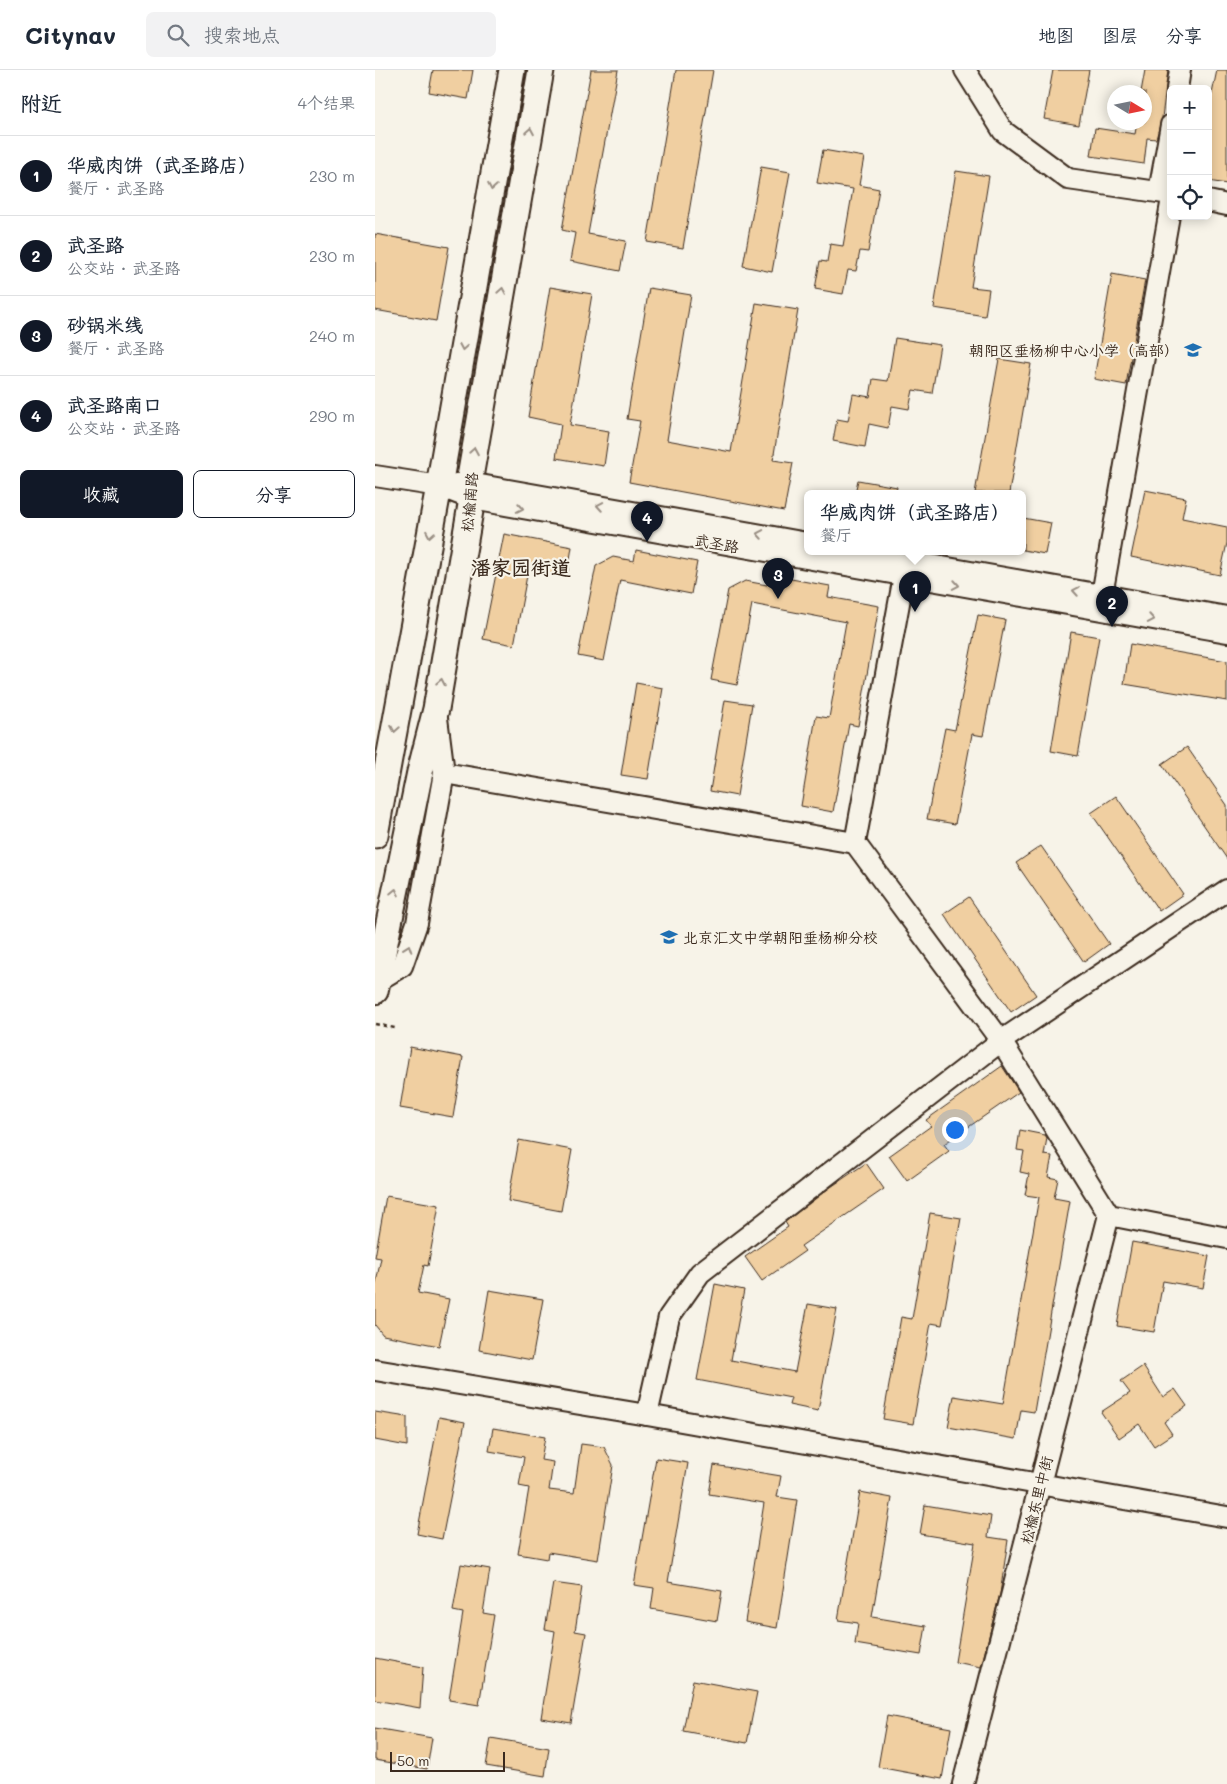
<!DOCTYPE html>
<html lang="zh">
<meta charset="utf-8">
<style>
:root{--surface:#fff;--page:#f2f2f3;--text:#1f2937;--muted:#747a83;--line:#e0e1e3;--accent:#111827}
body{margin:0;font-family:Mali,"LXGW WenKai TC",sans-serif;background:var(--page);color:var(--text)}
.controls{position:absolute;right:15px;top:15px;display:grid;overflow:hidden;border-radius:8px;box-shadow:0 2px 12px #0003}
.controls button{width:45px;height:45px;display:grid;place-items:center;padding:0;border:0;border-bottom:1px solid var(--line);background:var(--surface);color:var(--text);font:25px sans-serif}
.compass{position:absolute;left:732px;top:15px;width:45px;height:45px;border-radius:50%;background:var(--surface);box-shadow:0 2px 12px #0003;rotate:100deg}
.scale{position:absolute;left:15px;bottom:12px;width:115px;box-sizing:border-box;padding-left:5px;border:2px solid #3b2a1e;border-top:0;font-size:14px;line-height:18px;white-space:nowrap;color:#3b2a1e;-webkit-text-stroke:4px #f7f3e8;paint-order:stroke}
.you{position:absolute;left:579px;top:1059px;width:18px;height:18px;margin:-12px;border:4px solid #fff;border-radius:50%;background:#1a73e8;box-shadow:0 0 0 8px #1a73e833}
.badge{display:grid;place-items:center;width:32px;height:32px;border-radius:50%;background:var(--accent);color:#fff;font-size:16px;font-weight:700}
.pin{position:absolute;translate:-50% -41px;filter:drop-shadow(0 1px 2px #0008)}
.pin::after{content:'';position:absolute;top:26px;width:18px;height:15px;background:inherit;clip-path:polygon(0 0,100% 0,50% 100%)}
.popup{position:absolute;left:429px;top:420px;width:222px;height:65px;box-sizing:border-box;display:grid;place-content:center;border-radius:8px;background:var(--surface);filter:drop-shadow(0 1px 4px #0005);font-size:16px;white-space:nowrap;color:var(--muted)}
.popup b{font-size:19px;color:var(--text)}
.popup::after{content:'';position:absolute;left:50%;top:100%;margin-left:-10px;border:10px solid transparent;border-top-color:var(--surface)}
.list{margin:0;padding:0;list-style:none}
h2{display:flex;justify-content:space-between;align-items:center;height:65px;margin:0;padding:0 20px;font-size:21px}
h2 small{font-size:16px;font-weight:400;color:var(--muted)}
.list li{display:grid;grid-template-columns:32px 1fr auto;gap:15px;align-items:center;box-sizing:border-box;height:80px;padding:0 20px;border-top:1px solid var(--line)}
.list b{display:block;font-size:19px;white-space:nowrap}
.list p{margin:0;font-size:16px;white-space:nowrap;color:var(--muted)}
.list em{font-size:16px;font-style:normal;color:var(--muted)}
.actions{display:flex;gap:10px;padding:15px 20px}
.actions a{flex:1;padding:11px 0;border:1px solid var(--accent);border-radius:8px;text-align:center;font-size:18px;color:var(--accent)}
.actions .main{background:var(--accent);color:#fff}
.icon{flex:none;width:28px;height:28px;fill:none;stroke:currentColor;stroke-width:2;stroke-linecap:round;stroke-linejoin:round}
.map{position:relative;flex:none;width:852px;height:1714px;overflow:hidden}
header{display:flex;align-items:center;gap:30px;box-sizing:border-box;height:70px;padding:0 25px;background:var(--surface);border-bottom:1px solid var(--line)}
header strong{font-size:24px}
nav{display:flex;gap:28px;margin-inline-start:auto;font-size:18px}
.search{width:350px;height:45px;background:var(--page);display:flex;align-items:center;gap:12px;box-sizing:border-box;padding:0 18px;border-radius:8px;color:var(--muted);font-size:19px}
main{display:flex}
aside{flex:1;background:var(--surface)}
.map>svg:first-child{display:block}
</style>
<header>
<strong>Citynav</strong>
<div class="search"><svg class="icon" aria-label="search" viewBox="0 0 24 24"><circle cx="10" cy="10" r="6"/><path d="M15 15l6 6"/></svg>搜索地点</div>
<nav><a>地图</a><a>图层</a><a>分享</a></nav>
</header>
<main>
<aside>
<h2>附近<small>4个结果</small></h2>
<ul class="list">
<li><span class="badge">1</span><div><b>华威肉饼（武圣路店）</b><p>餐厅 · 武圣路</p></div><em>230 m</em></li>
<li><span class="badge">2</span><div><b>武圣路</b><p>公交站 · 武圣路</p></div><em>230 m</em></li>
<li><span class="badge">3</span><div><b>砂锅米线</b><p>餐厅 · 武圣路</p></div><em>240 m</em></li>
<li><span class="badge">4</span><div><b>武圣路南口</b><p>公交站 · 武圣路</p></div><em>290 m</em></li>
</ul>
<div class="actions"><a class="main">收藏</a><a>分享</a></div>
</aside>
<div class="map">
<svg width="852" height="1714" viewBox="0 0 852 1714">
<rect width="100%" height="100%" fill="#f7f3e8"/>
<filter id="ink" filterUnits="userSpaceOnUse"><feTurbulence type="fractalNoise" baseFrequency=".02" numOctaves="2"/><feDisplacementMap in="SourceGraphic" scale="10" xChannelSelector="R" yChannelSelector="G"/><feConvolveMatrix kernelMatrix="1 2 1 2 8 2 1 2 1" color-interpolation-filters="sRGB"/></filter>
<g filter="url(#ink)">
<g fill="#f0cfa1" stroke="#3b2a1e">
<path d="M58,0H98L93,29L54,22Z"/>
<path d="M216,0H243L213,164L251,171L245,201L195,191L200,163L187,160Z"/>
<path d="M301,0H338L308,178L272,172Z"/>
<path d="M678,0H714L704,55L669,49Z"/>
<path d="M770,0H793L787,48L781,69L772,68L769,94L716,86L720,58L760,64L762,52H770V22H766Z"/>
<path d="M842,0H852V114L833,111V43Z"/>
<path d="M448,80L489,87L484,115L504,119L493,182L485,181L481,201L473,200L468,224L440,219L445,191L452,192L455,174L468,176L478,119L442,113Z"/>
<path d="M386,97L415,102L397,202L368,196Z"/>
<path d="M581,101L614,106L596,217L614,219L610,246L559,238Z"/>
<path d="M0,164L74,177L61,251L0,240Z"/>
<path d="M737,204L770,210L751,315L719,309Z"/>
<path d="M175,217L217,224L195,355L234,361L229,396L181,388L186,354L153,347Z"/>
<path d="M274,218L316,225L292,370L356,382L381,233L423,240L398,390L418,393L409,441L254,412L265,351L252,349Z"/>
<path d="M520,268L565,275L557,323L538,320L534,339L517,336L513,358L494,354L490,377L458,371L462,349L473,351L478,324L495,327L498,309L513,311Z"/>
<path d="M624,289L656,294L634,423H600Z"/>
<path d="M483,410L522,417L521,423H480Z"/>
<path d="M770,420L811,428L807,448L852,457V473L845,505L756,487Z"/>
<path d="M648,448L676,453L670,484L648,480Z"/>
<path d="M129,464L197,477L192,507L153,500L139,575L108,569Z"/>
<path d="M261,480L322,492L316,524L245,510L229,591L203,586L221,496L238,487L259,491Z"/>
<path d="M394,505L455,516L453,527L504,536L483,656L474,654L458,742L426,736L441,646L454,648L471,552L377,534L362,615L336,610L353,520L370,511L392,515Z"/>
<path d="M603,545L630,550L608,666L597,664L580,754L552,749L570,658L580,660Z"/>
<path d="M696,562L724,567L703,686L676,681Z"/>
<path d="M755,574L852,591V631L749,614Z"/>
<path d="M261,613L288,618L273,709L246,705Z"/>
<path d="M350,630L377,634L362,726L335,721Z"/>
<path d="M812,677L852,735V789L787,694Z"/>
<path d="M741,726L808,824L784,841L716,743Z"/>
<path d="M666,776L734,874L709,892L641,793Z"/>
<path d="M594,827L661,925L636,942L569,844Z"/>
<path d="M35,977L88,987L78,1047L25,1038Z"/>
<path d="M627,996L644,1022L569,1074L574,1081L532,1111L514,1086L556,1056L551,1050Z"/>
<path d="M645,1060L670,1065L672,1068L669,1085L677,1086L673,1107L683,1109L679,1128L695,1131L659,1342L646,1340L641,1369L573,1357L579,1326L628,1334L664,1127L650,1125L654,1104L645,1102L649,1081L642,1080Z"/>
<path d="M144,1070L197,1080L186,1141L133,1131Z"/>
<path d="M491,1093L509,1119L426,1176L430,1181L387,1211L370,1187L413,1157L410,1152L450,1121Z"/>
<path d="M11,1126L64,1135L53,1196L49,1195L43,1223L74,1229L64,1276L8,1265L0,1255V1218L6,1188L0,1187Z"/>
<path d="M555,1143L586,1148L567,1255L556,1253L538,1354L508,1349L526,1247L537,1249Z"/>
<path d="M757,1172L834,1186L828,1218L788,1211L779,1262L742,1256Z"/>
<path d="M340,1214L369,1220L356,1290L420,1302L433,1234L462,1239L443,1341L414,1335L416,1328L322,1310Z"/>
<path d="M114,1220L168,1229L157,1290L104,1280Z"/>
<path d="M768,1296L788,1327L800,1319L812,1336L789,1352L797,1364L779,1376L764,1354L744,1368L726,1342L755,1323L746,1311Z"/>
<path d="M0,1342L32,1347V1376L0,1370Z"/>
<path d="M64,1347L90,1352L67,1469L42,1464Z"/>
<path d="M118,1358L170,1367L166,1390L178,1392L174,1420L199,1423L206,1374L229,1377L238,1395L223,1490L173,1482L172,1489L143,1484L154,1418L144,1416L149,1387L114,1381Z"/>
<path d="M281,1388L313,1393L293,1512L347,1521L342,1551L276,1539L279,1518L259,1515Z"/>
<path d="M339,1395L406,1406L402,1427L422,1430L402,1558L370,1552L389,1433L334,1424Z"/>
<path d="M485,1422L517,1428L497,1547L551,1556L546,1585L480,1574L483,1553L463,1550Z"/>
<path d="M550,1435L616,1446L613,1467L633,1470L625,1524L606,1597L580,1592L600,1473L545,1464Z"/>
<path d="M86,1494L115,1499L108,1543L119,1545L104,1635L74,1630L88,1543L78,1541Z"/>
<path d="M178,1513L207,1517L200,1561L211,1563L196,1653L166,1648L180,1561L170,1559Z"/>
<path d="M0,1588L48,1597L45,1638L0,1630Z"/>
<path d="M318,1610L382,1622L372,1673L308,1661Z"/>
<path d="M512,1646L576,1658L567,1709L503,1697Z"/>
<path d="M0,1658L57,1668L52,1699L0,1690Z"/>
<path d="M116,1668L174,1678L170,1706L111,1696Z"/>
</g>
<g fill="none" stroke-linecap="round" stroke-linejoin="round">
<g stroke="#3b2a1e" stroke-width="24">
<g id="minor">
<path d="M590,0L628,61L693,109L796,124"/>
<path d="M802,19L805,0"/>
<path d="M784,122L796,55"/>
<path d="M833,131L852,135"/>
<path d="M0,406L64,416L97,429L852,562"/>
<path d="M81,414L94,413L432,473"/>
<path d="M476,481L852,547"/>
<path d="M529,506L480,773L626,971L734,1145L852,1168"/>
<path d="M727,525L796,134"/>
<path d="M69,703L480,773"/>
<path d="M2,911L27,896L42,853L69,703L62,648"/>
<path d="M0,1300L272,1345L852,1447"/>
<path d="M272,1345L294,1247L325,1203L626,971L852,820"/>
<path d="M588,1714L734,1145"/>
</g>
</g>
<g stroke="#3b2a1e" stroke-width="29">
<g id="major">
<path d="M0,765L64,416L137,0"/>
<path d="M0,921L45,702L61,639L97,429L94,413L166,0"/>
</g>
</g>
<path stroke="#3b2a1e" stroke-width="2.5" stroke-dasharray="4 4" stroke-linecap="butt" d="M0,954L20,958"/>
<use href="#minor" stroke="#f7f3e8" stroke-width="20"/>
<use href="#major" stroke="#f7f3e8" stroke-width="25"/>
</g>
<defs><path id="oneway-chevron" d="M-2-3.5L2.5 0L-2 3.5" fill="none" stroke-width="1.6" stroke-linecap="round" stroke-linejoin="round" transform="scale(1.25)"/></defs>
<g stroke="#998e83">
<use href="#oneway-chevron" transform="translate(155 61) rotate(-80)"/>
<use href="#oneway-chevron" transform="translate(117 117) rotate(100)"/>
<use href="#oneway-chevron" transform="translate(127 221) rotate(-80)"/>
<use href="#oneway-chevron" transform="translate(88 277) rotate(100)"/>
<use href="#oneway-chevron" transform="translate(99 381) rotate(-80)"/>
<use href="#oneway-chevron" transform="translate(225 436) rotate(-170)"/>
<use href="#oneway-chevron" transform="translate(145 438) rotate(10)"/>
<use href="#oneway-chevron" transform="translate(55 464) rotate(100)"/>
<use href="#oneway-chevron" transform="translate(385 464) rotate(-170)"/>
<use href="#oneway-chevron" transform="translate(581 515) rotate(10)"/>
<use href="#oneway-chevron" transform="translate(701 521) rotate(-170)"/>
<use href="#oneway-chevron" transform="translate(776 549) rotate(10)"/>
<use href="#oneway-chevron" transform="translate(66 612) rotate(-79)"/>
<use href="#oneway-chevron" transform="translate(20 659) rotate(100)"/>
<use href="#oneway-chevron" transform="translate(20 822) rotate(-78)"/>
<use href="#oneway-chevron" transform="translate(33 878) rotate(-71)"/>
</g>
</g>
<defs>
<g id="school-bare" transform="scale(1.35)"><path d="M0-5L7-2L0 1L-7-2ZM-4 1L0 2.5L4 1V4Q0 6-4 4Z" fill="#1f6fb2" stroke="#f7f3e8" stroke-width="2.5" paint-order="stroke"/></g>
</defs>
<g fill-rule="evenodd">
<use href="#school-bare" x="818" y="280"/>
<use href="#school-bare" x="294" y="867"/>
</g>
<g text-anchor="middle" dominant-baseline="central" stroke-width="4.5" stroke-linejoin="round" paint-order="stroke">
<g font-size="15" fill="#3b2a1e" stroke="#f7f3e8" text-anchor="end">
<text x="804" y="280">朝阳区垂杨柳中心小学（高部）</text>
<text x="308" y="867" text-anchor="start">北京汇文中学朝阳垂杨柳分校</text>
</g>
<g font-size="15" fill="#3b2a1e" stroke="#f7f3e8">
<text transform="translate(94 432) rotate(-85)">松榆南路</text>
<text transform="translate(342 473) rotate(10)">武圣路</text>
<text transform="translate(661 1430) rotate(-76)">松榆东里中街</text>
</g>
<g font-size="20" font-weight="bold" fill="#3b2a1e" stroke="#f7f3e8">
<text x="146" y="497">潘家园街道</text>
</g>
</g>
</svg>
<div class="controls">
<button>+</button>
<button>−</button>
<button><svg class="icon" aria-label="locate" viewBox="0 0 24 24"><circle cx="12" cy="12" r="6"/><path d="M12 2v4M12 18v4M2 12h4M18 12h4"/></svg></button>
</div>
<svg class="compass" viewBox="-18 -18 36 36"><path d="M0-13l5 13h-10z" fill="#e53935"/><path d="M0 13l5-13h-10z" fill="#747a83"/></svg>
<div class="scale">50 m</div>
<div class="you"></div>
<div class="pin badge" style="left:540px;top:542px">1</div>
<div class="popup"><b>华威肉饼（武圣路店）</b>餐厅</div>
<div class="pin badge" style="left:737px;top:557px">2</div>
<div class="pin badge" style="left:403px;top:529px">3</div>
<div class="pin badge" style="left:272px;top:472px">4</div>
</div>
</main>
